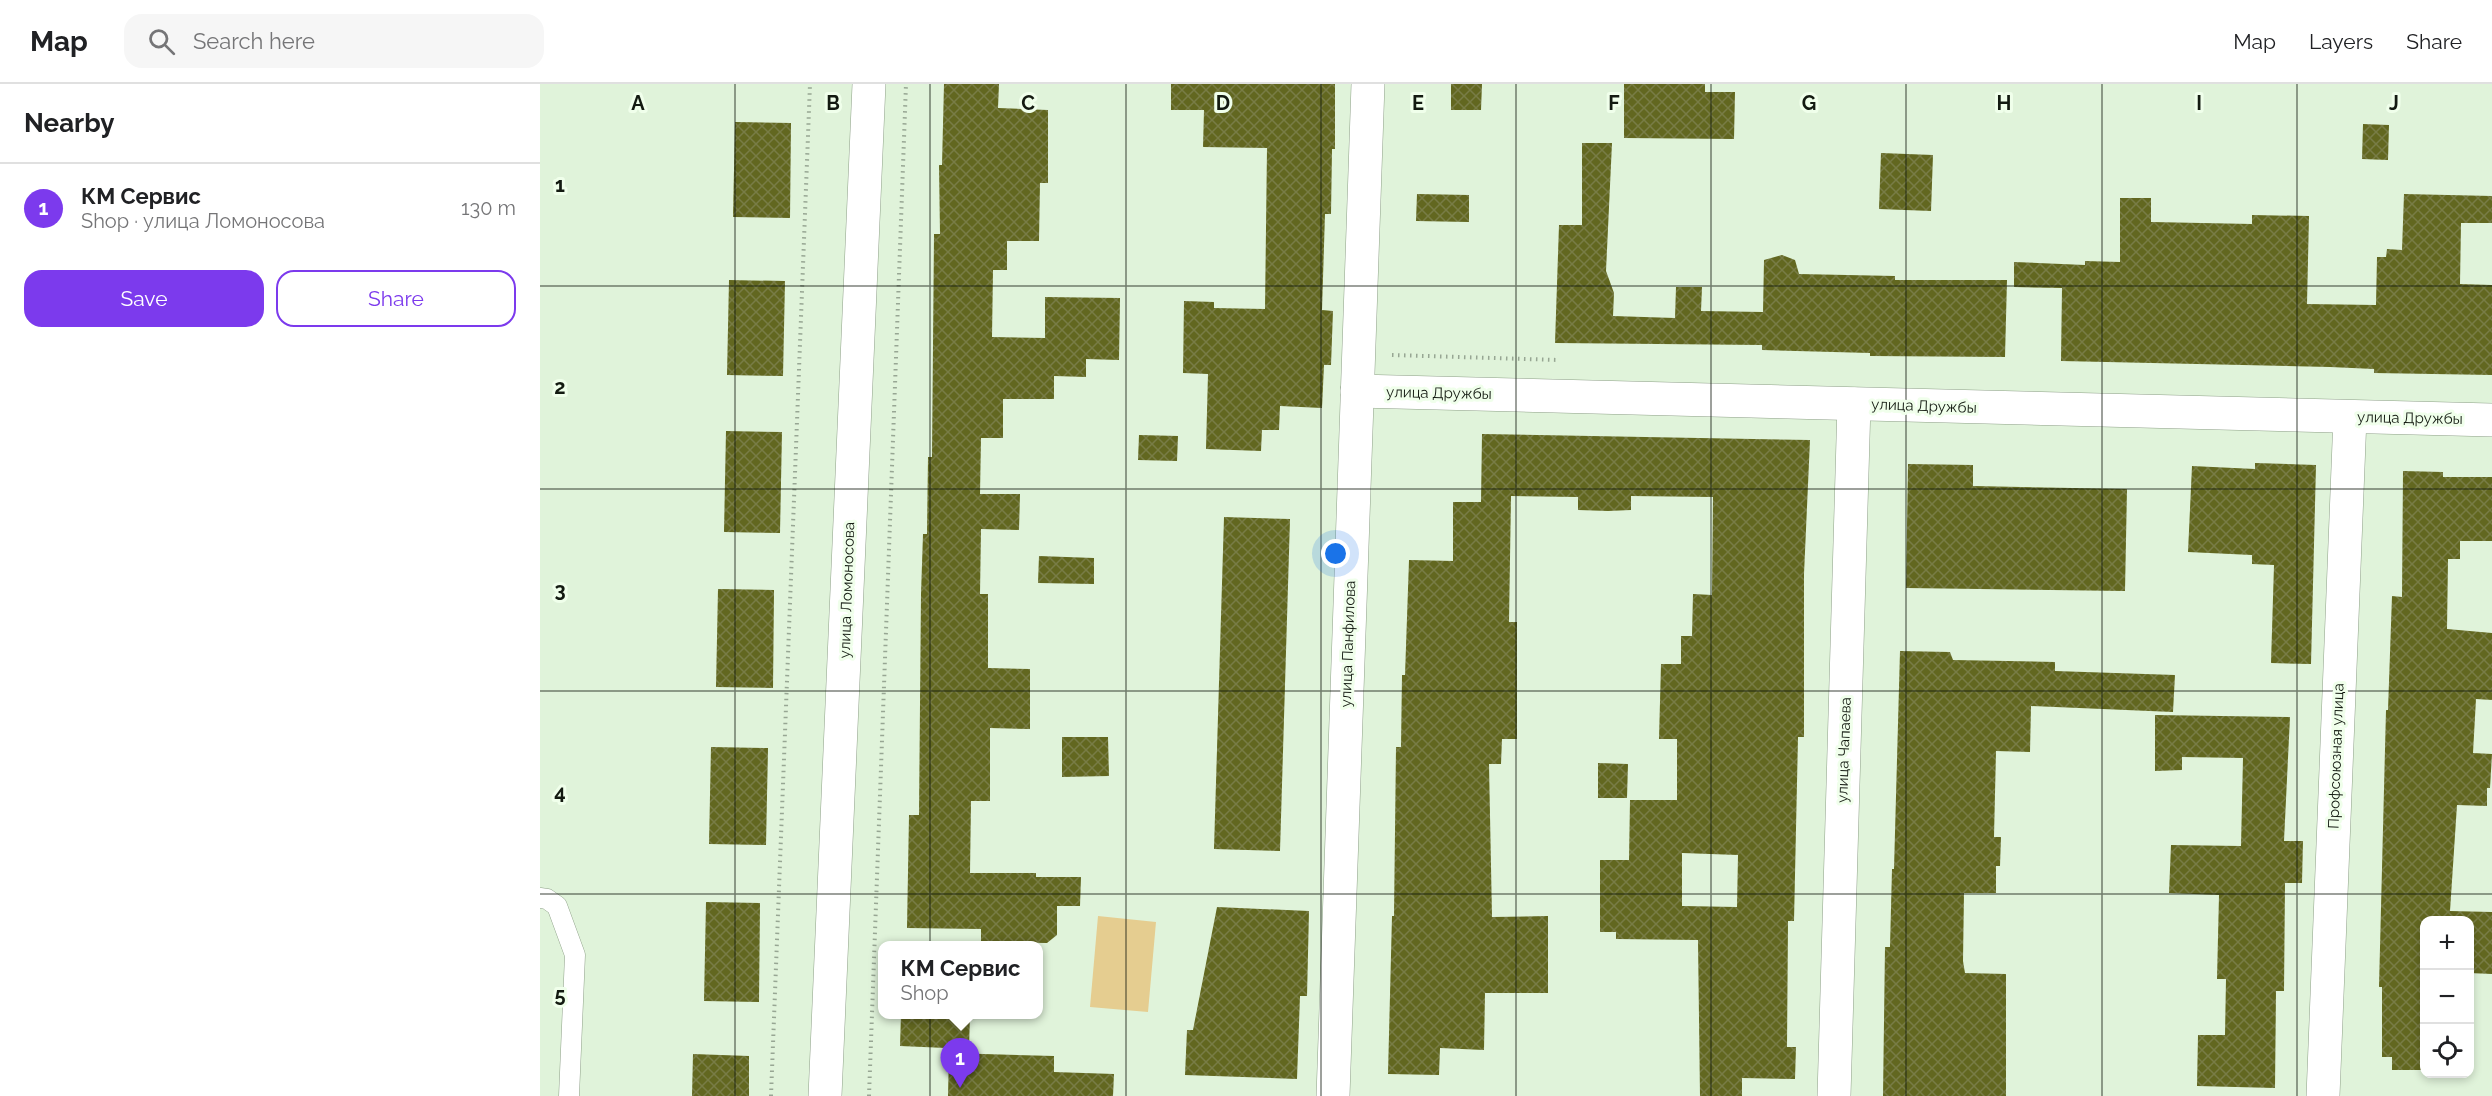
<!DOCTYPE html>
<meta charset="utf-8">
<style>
:root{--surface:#fff;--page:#f6f6f6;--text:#202124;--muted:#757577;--line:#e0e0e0;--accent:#7c3aed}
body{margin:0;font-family:Raleway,sans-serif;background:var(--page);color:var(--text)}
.controls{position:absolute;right:18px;bottom:18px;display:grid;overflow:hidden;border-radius:12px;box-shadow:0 3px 9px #0003}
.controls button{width:54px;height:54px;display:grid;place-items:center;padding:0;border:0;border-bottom:2px solid var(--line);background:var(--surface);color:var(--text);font:30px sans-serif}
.you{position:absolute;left:796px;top:470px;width:21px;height:21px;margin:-15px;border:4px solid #fff;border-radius:50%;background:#1a73e8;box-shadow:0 0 0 9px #1a73e833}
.badge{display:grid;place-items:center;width:39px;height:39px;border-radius:50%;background:var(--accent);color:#fff;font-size:20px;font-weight:700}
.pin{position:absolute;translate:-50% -50px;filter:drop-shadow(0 2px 3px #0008)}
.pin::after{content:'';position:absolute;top:32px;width:21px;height:18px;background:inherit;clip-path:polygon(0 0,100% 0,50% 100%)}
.popup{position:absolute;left:338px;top:857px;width:165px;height:78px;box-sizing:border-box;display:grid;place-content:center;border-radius:12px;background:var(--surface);filter:drop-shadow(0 2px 4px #0005);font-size:20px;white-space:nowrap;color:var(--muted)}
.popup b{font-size:22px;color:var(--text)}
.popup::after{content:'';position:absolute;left:50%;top:100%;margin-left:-12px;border:12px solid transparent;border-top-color:var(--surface)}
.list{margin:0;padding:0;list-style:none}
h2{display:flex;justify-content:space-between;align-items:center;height:78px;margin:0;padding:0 24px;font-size:26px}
h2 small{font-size:20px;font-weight:400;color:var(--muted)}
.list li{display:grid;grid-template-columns:39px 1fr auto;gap:18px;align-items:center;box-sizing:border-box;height:90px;padding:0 24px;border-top:2px solid var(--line)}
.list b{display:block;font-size:22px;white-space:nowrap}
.list p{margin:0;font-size:20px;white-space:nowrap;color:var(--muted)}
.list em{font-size:20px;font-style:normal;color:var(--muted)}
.actions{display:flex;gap:12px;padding:18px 24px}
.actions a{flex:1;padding:14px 0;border:2px solid var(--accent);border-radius:18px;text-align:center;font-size:21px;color:var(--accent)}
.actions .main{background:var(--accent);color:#fff}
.icon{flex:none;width:33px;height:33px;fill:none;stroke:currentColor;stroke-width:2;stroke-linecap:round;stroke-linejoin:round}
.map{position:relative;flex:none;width:1952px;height:1012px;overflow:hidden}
header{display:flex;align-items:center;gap:36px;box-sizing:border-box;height:84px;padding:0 30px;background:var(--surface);border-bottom:2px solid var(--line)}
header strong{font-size:28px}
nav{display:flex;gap:33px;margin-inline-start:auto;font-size:21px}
.search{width:420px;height:54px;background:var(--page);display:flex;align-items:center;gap:15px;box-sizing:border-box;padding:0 21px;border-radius:18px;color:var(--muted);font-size:22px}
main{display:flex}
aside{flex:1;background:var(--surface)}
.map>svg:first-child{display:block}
</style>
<header>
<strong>Map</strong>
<div class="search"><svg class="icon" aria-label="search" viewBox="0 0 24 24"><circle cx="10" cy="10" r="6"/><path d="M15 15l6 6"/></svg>Search here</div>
<nav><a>Map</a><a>Layers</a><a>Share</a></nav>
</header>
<main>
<aside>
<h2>Nearby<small></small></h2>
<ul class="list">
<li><span class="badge">1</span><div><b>КМ Сервис</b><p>Shop · улица Ломоносова</p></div><em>130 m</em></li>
</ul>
<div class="actions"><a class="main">Save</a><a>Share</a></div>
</aside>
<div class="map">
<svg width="1952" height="1012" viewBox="0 0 1952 1012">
<defs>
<pattern id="building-cross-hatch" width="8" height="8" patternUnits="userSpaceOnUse" patternTransform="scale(1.5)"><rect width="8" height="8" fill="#626720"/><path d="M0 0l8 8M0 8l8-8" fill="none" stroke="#787c46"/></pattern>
</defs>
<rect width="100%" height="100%" fill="#e0f3da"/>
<path fill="#e5cd90" d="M558,832L616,838L608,928L550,923Z"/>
<g fill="url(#building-cross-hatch)" fill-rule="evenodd">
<path d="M404,0H459L458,24L508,26V99H500L499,157H467V186H453L452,253L505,254V213L580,214L579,276L546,275V293L514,292V315H463V354H441L440,410H480L479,446L441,445L440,510H448V584L490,585V645L450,644V717H431L430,789H496V793H541L540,822H517V851L507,859L441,858V845L367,844L369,731H379L381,510L383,450H387L388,373H392L394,150H400L399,81H402Z"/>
<path d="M631,0H795V65H792L791,130H785L782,226L793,227L791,281H784L782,324L740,322L739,346H722L721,367L666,365L668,290L643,289L644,217L674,218V224L725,225L727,64L663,63L664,26H631Z"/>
<path d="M911,0H942L941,26H911Z"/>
<path d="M1084,0H1165V8H1195L1194,55L1084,54Z"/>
<path d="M195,38L251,39L250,134L193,133Z"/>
<path d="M1823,40L1849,41L1848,76L1822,75Z"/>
<path d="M1042,59H1072L1066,187L1074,209L1073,232L1135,234L1136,203H1162L1161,227L1223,228L1224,176L1242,171L1255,176L1259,190L1355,192V196H1467L1465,273L1330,272V269L1222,266V261L1015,259L1019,141H1042Z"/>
<path d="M1341,69L1393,71L1391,127L1339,125Z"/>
<path d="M877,110L929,111V138L876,137Z"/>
<path d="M1864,110L1952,112V139H1921L1920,200L1952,201V291L1834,289V285L1790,283L1521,277L1522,204L1474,203V178L1545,181V177L1580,178V114H1611V138L1712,140V131L1769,132L1767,220L1836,221L1837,173H1846L1847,165L1862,166Z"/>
<path d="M189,196L245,197L243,292L187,291Z"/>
<path d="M186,347L242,348L240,449L184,448Z"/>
<path d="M942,350L1270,356L1264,490V653H1258L1254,837H1248L1247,963H1256L1255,995L1202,994V1012H1160L1158,856L1076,855V848H1060V776H1089L1090,716H1137V655H1119L1121,580H1141V552H1152L1153,510L1172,511L1173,413L1091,412V426L1068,427L1038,426V413L971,412L969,538H977V655H962L961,680H949L952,833L1008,832V909H945L944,966L900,964L899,991L848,990L852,832H854L856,663H861L862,591H865L869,476L913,477V418H941ZM1142,769L1198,771L1197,823L1142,822Z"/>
<path d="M599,351L638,352L637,377L598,376Z"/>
<path d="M1715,379L1776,381L1771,580L1731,579L1734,481L1712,480V471L1648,468L1652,382L1715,385Z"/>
<path d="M1368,380L1433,381V402L1587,405L1585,507L1366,504Z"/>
<path d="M1863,387L1903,388V393H1952V457H1920V475H1908L1907,545L1952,549V616L1936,615L1933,669L1952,670L1950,704H1947V722L1917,721L1910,827L1952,828V890L1929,889V837H1884V986H1852V973H1842V903H1839L1846,626H1848L1852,512L1862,513Z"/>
<path d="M684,433L750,435L740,767L674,765Z"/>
<path d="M499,472L554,474V500L498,499Z"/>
<path d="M178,505L234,506L233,604L176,603Z"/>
<path d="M1360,567L1410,568L1413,576L1515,578V587L1635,591L1633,628L1491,622L1490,668L1456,667L1454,753H1461L1460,782H1456V809H1424L1423,877L1425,889L1466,890V1012H1343L1345,863H1350L1352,785H1354Z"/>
<path d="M1615,631L1750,633L1744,757H1763L1762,799H1745L1744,907H1736L1735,1004L1657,1002L1658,951H1685L1686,895H1677L1679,811L1629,809L1631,761L1701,762L1703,674L1642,673V686L1615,687Z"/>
<path d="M522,653H568L569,692L522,693Z"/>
<path d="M171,663L228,664L226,761L169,760Z"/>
<path d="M1058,679L1088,680L1087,714H1058Z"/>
<path d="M166,818L220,819L219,918L164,917Z"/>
<path d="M677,823L769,827L767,912H760L757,995L645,991L647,946H653Z"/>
<path d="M361,930H430L429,965L360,962Z"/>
<path d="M409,969L514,972V988L574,990L573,1012H408Z"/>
<path d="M153,970L209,972V1012H152Z"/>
</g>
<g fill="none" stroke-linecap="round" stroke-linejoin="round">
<g stroke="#8ea088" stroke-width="21">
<path id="service" d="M0,814L7,815L17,822L35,871L29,1012"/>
</g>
<g stroke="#8ea088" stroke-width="34">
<g id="minor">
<path d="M817,307L1952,336"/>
<path d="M793,1012L828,0"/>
<path d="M1294,1012L1314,320"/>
<path d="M1783,1012L1810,333"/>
</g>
</g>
<g stroke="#8ea088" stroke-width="34">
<path id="tertiary" d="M285,1012L329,0"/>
</g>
<g stroke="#97a693" stroke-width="4" stroke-dasharray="1.5 4.5" stroke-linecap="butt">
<path d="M852,271L1019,276"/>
<path d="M231,1012L270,0"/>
<path d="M329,1012L366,0"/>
</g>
<use href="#service" stroke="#fff" stroke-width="20"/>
<use href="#minor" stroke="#fff" stroke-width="33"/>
<use href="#tertiary" stroke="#fff" stroke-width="33"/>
</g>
<path fill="none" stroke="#131a11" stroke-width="1.5" stroke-opacity="0.55" d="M195,0V1012M390,0V1012M586,0V1012M781,0V1012M976,0V1012M1171,0V1012M1366,0V1012M1562,0V1012M1757,0V1012M0,202H1952M0,405H1952M0,607H1952M0,810H1952"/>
<g text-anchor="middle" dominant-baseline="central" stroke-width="6" stroke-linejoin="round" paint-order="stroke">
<g font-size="15" fill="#131a11" stroke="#f0ffeb">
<text transform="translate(899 309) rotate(1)">улица Дружбы</text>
<text transform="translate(1384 322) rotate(2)">улица Дружбы</text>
<text transform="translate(1870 334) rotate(1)">улица Дружбы</text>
<text transform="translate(307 506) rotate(-88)">улица Ломоносова</text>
<text transform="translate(808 560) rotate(-88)">улица Панфилова</text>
<text transform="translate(1304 666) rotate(-88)">улица Чапаева</text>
<text transform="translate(1796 672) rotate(-88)">Профсоюзная улица</text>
</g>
</g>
<g font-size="20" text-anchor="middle" font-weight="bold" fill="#131a11" stroke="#f0ffeb" stroke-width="6" stroke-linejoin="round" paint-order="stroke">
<text x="98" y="26">A</text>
<text x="293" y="26">B</text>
<text x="488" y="26">C</text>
<text x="683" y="26">D</text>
<text x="878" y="26">E</text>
<text x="1074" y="26">F</text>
<text x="1269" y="26">G</text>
<text x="1464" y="26">H</text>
<text x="1659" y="26">I</text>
<text x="1854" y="26">J</text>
<text x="20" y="108">1</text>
<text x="20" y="310">2</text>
<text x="20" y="513">3</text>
<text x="20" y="715">4</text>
<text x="20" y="918">5</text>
</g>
</svg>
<div class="controls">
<button>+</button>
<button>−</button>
<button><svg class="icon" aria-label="locate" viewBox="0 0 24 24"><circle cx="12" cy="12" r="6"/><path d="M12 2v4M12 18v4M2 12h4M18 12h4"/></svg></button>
</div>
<div class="you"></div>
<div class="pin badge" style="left:420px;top:1004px">1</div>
<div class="popup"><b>КМ Сервис</b>Shop</div>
</div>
</main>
